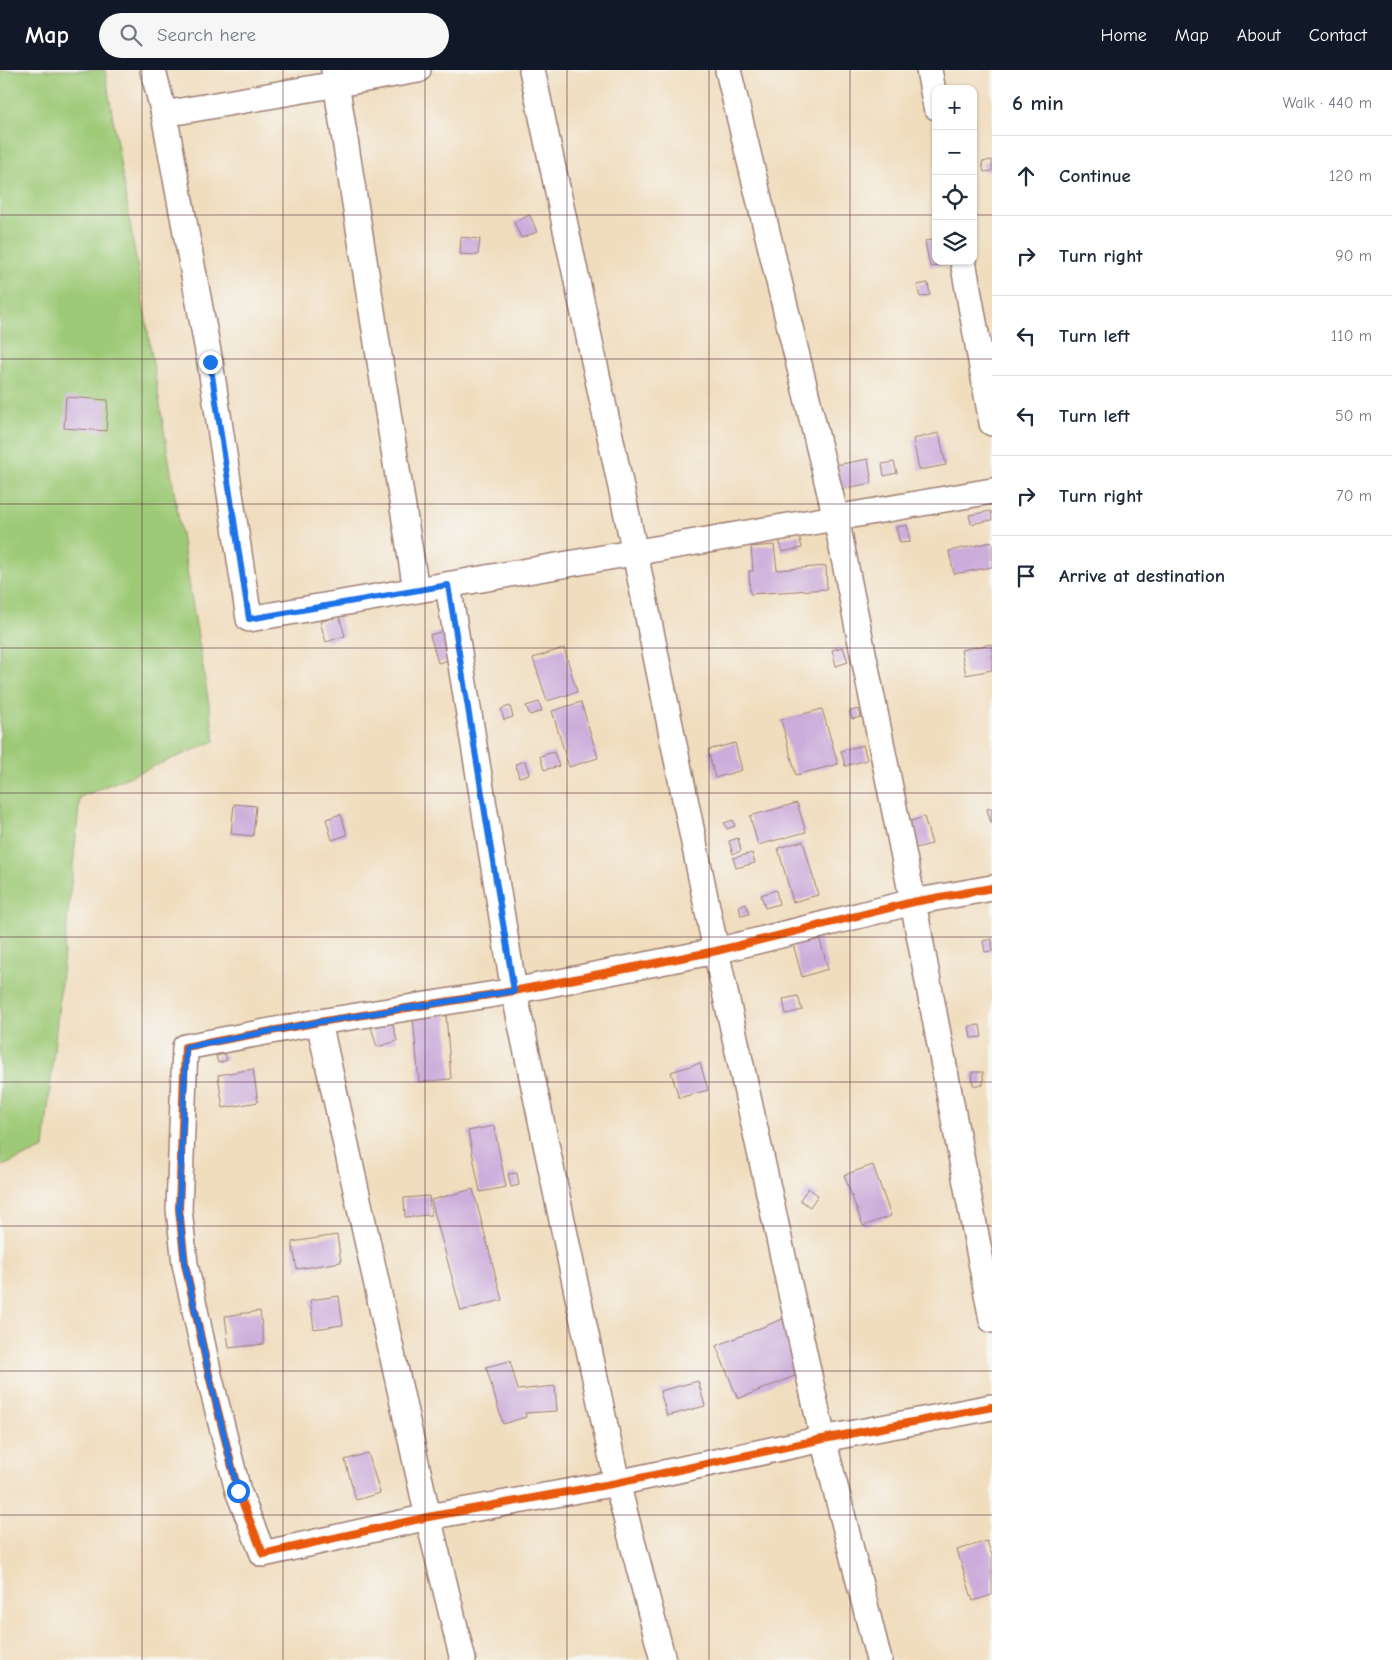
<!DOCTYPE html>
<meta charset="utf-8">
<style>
:root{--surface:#fff;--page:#f6f6f7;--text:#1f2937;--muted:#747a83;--line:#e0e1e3;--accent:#111827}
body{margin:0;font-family:"Comic Neue",sans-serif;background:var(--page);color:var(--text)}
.controls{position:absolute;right:15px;top:15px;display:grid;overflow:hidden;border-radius:10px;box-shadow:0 1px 4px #0004}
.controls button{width:45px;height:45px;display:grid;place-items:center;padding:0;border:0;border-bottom:1px solid var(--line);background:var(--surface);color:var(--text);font:25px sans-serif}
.stop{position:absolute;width:15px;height:15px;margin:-11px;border:4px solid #1a73e8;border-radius:50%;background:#fff}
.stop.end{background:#1a73e8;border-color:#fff;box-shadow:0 1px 5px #0008}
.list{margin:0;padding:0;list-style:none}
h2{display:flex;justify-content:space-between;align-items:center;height:65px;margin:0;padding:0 20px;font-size:21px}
h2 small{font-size:16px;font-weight:400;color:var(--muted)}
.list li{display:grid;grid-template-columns:32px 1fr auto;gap:15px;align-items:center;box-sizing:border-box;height:80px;padding:0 20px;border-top:1px solid var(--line)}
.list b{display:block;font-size:19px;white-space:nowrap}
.list em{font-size:16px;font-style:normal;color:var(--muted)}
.icon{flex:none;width:28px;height:28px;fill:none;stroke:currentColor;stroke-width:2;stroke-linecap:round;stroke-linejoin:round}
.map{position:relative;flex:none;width:992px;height:1590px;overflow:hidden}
header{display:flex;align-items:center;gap:30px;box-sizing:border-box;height:70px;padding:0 25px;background:var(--accent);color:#fff}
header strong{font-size:24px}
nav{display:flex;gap:28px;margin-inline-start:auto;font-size:18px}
.search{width:350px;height:45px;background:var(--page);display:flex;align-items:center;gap:12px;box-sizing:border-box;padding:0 18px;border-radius:28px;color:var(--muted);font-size:19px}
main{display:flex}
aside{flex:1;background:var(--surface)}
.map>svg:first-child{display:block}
</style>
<header>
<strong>Map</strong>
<div class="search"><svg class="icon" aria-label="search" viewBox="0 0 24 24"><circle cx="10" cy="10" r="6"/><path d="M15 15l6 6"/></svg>Search here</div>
<nav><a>Home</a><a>Map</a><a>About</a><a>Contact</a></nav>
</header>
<main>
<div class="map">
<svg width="992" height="1590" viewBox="0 0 992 1590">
<rect width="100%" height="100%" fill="#f6f6f2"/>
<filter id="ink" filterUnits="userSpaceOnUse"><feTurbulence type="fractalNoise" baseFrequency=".02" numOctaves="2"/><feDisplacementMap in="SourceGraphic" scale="10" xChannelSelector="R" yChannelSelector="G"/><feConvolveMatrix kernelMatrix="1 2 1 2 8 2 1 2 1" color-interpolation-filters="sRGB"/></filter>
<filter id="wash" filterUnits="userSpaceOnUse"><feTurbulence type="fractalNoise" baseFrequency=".0096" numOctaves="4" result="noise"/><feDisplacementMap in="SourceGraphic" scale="20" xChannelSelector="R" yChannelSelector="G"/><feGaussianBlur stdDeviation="1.12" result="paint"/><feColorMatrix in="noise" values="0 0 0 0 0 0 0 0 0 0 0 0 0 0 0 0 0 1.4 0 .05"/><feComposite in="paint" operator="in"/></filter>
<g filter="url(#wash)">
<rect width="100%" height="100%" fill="#f0ddbe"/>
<path fill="#9eca77" stroke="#747451" d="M0,0H105L215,671L80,727L44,1078L0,1097Z"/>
<g id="blocks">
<g fill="#cbacda">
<path d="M992,90V101L984,102L982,92Z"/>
<path d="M530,145L537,162L521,168L514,152Z"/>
<path d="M461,167L480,169L478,185L460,184Z"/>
<path d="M936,169V191L954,192L930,197L925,171Z"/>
<path d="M928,213L930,225L920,227L917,215Z"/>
<path d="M66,327L108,330L106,361L64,358Z"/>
<path d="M939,363L946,395L919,400L913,369Z"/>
<path d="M868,389L872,413L841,419L836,395Z"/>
<path d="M894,392L897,403L884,406L882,394Z"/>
<path d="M991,441L992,450L971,454L969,445Z"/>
<path d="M907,455L910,472L900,473L896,457Z"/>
<path d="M799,465L802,478L782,482L779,469Z"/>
<path d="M992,472V497L954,504L949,481Z"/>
<path d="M774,475L777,500L826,496L827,519L750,524L749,501H753L751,477Z"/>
<path d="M339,546L345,566L326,572L320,552Z"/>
<path d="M456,557L465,585L438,593L430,565Z"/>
<path d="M992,574V600L966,605L961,580Z"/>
<path d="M843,577L848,592L836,596L832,580Z"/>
<path d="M564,578L577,622L547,631L533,588Z"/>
<path d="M539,632L542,641L530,645L526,636Z"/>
<path d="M581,632L598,688L569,697L552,641Z"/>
<path d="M510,636L513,647L504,650L501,639Z"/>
<path d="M822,639L838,694L796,705L781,650Z"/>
<path d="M859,639L861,647L852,649L850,641Z"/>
<path d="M735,673L742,700L715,708L708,680Z"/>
<path d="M863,675L867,690L845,696L841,681Z"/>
<path d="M554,682L559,696L544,700L540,686Z"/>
<path d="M525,691L529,704L519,707L515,694Z"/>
<path d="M797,733L806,762L758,775L750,746Z"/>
<path d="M234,734L256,736L253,766L231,764Z"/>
<path d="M992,738V753H991L987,739Z"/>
<path d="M341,744L347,765L332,770L326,749Z"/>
<path d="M924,747L932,774L915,778L908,752Z"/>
<path d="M733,750L735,756L727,759L724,753Z"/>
<path d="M738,768L741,781L733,784L729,771Z"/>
<path d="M803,771L818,825L793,832L778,778Z"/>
<path d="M752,783L755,793L736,798L733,788Z"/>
<path d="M776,820L779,834L765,838L761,825Z"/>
<path d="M746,834L749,844L741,846L739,836Z"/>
<path d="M818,863L828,899L802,907L792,870Z"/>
<path d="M992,869V881L985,882L983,871Z"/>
<path d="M798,926L802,940L786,944L783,929Z"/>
<path d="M446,944L451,1009L419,1012L413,947Z"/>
<path d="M392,951L397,971L377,977L371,957Z"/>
<path d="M980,955L982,967L971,968L969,956Z"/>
<path d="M225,984L227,990L218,993L216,986Z"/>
<path d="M700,993L708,1020L679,1028L671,1002Z"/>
<path d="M253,999L258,1032L223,1038L218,1005Z"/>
<path d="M972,1002H983V1015H973Z"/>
<path d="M494,1056L506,1117L480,1122L468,1061Z"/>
<path d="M873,1095L891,1146L863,1156L844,1105Z"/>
<path d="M517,1103L519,1115L511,1117L508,1104Z"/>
<path d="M808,1118L818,1125L810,1137L800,1130Z"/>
<path d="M473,1119L502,1230L461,1241L431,1130Z"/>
<path d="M429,1126L431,1145L405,1147L404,1128Z"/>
<path d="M337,1165L341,1192L297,1199L292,1172Z"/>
<path d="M339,1226L343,1255L314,1259L310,1230Z"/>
<path d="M260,1241L264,1274L229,1278L225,1246Z"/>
<path d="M785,1248L807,1301L738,1329L716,1276Z"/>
<path d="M510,1291L518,1320L555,1316L557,1341L525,1343L526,1347L503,1354L486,1297Z"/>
<path d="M698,1311L705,1336L667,1346L660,1321Z"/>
<path d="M368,1383L380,1423L356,1430L345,1390Z"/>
<path d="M987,1471L992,1486V1525L973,1531L957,1480Z"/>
</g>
</g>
</g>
<g filter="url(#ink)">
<use href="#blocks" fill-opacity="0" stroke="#9d7e74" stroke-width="1"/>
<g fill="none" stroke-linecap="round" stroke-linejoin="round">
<g stroke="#9d7e74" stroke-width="28">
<g id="minor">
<path d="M153,0L164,44L210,292L249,549L992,421"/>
<path d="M334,0L416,520"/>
<path d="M532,0L635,483L716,881L823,1369L879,1590"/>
<path d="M728,0L836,448L913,832L992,1250"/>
<path d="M929,0L936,37"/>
<path d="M164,44L418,0"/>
<path d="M963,191L992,353"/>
<path d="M448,515L514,921L617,1413L663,1590"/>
<path d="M992,818L913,832L716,881L514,921L319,952L185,977L179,1139L185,1194L209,1305L238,1421L263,1484L428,1447L617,1413L823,1369L992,1337"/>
<path d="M319,952L428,1447L463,1590"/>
</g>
</g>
<use href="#minor" stroke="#fff" stroke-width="25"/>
<g stroke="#f6f6f2" stroke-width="11">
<path id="cycleway" d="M992,818L913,832L716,881L514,921L319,952L185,977L179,1139L185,1194L209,1305L238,1421L263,1484L428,1447L617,1413L823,1369L992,1337"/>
</g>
<use href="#cycleway" stroke="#e8590c" stroke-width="8"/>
</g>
</g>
<g fill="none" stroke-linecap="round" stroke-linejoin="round" filter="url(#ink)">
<path stroke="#1a73e8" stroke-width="6" d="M210,292L249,549L448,515L514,921L319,952L186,977L179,1139L185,1194L209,1305L238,1421"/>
</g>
<path fill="none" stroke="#4a1f2b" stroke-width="1" stroke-opacity="0.55" d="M142,0V1590M283,0V1590M425,0V1590M567,0V1590M709,0V1590M850,0V1590M0,145H936M973,145H992M0,289H992M0,434H992M0,578H992M0,723H992M0,867H992M0,1012H992M0,1156H992M0,1301H992M0,1445H992"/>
</svg>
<div class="controls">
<button>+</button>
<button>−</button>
<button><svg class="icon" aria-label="locate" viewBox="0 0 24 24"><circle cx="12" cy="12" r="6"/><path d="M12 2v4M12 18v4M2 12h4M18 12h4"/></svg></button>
<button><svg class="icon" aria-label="layers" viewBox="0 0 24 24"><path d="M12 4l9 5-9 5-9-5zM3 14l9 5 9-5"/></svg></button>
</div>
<div class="stop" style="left:238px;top:1421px"></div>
<div class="stop end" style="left:210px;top:292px"></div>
</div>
<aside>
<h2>6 min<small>Walk · 440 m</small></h2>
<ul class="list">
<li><svg class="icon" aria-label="ahead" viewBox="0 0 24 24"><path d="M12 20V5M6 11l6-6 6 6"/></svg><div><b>Continue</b></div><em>120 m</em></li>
<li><svg class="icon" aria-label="right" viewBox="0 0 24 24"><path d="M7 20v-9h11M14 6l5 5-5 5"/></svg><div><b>Turn right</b></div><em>90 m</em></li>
<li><svg class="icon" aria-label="left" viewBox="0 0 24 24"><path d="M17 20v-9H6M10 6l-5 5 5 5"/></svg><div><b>Turn left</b></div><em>110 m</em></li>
<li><svg class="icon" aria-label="left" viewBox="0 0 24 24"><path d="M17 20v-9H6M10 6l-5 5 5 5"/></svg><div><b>Turn left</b></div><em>50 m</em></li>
<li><svg class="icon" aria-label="right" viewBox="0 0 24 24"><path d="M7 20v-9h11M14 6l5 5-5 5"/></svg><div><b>Turn right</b></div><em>70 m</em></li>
<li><svg class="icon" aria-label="arrive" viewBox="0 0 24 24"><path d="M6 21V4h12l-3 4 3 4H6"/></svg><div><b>Arrive at destination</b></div></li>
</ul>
</aside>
</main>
